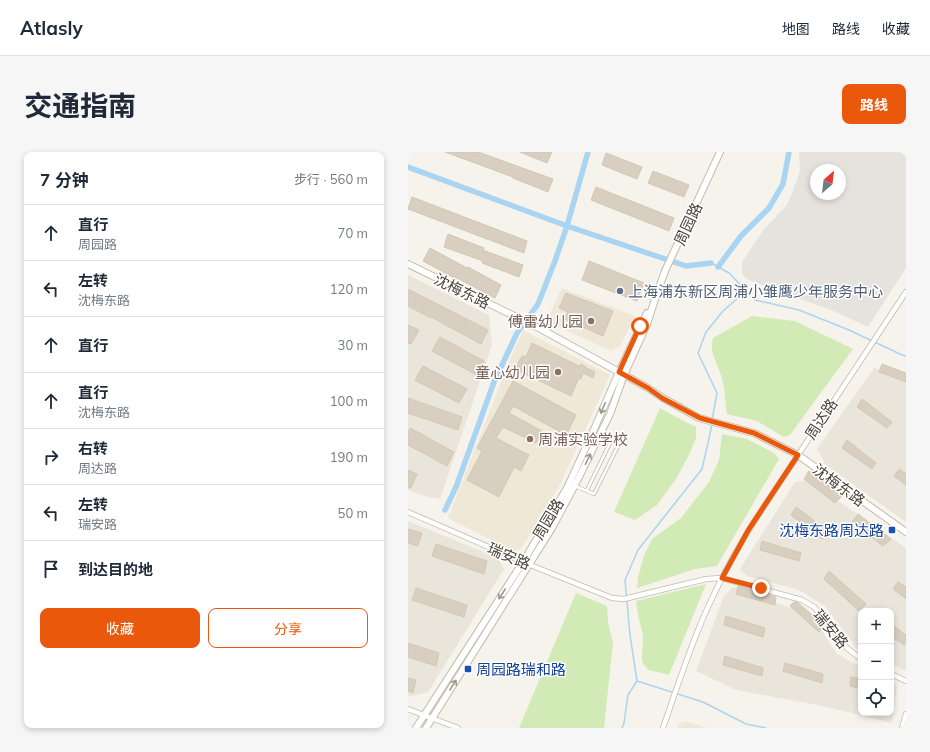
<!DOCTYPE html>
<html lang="zh">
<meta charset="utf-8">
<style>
:root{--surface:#fff;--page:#f6f6f7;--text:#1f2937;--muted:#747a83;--line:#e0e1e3;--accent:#ea580c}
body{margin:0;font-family:Mulish,"Noto Sans SC",sans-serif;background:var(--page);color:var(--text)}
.controls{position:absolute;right:12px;bottom:12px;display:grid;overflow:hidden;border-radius:8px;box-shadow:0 2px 6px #0003}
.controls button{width:36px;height:36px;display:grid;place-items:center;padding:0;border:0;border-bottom:1px solid var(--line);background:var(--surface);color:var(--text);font:20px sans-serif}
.compass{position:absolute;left:402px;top:12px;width:36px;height:36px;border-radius:50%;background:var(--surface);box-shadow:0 2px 6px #0003;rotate:28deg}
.stop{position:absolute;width:12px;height:12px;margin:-9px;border:3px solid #ea580c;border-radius:50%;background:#fff}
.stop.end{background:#ea580c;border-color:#fff;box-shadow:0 1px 4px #0008}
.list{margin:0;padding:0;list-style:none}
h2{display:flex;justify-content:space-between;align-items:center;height:52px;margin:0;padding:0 16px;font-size:17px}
h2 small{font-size:13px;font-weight:400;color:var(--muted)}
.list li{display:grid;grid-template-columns:26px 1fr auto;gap:12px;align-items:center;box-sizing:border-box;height:56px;padding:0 16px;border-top:1px solid var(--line)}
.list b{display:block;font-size:15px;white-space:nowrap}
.list p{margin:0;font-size:13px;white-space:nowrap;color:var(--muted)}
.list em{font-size:13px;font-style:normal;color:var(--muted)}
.actions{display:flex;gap:8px;padding:12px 16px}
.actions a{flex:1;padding:9px 0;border:1px solid var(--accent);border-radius:8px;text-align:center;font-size:14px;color:var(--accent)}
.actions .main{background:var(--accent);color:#fff}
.icon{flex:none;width:22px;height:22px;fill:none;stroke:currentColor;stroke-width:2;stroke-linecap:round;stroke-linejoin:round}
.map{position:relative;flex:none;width:498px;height:576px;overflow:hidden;border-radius:8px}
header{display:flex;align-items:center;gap:24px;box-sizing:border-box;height:56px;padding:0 20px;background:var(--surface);border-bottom:1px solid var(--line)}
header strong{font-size:19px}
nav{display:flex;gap:22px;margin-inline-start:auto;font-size:14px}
.intro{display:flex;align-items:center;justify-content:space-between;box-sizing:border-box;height:96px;padding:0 24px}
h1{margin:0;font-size:28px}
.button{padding:10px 18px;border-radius:8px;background:var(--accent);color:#fff;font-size:14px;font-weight:700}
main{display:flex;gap:24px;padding:0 24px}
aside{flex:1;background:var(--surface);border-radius:8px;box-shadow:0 2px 6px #0003}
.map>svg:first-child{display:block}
</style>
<header>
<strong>Atlasly</strong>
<nav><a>地图</a><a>路线</a><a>收藏</a></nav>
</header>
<div class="intro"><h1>交通指南</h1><a class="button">路线</a></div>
<main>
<aside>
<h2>7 分钟<small>步行 · 560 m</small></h2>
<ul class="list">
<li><svg class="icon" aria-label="ahead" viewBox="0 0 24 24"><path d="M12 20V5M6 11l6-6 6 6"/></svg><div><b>直行</b><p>周园路</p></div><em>70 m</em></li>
<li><svg class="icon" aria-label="left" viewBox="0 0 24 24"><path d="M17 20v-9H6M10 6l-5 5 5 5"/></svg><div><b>左转</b><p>沈梅东路</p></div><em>120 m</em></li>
<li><svg class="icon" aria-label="ahead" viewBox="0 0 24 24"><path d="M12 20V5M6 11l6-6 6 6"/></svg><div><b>直行</b></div><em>30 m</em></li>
<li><svg class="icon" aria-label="ahead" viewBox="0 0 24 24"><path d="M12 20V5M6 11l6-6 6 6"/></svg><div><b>直行</b><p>沈梅东路</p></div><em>100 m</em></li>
<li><svg class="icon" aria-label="right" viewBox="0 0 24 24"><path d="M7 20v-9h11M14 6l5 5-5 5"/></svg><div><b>右转</b><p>周达路</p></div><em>190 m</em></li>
<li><svg class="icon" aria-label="left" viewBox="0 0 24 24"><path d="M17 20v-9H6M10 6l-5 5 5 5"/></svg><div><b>左转</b><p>瑞安路</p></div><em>50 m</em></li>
<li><svg class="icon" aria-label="arrive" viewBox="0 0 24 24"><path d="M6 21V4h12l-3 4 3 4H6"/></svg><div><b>到达目的地</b></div></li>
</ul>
<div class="actions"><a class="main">收藏</a><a>分享</a></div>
</aside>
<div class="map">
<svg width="498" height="576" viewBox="0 0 498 576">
<rect width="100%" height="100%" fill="#f6f3ec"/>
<g fill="#eae5da">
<path d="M0,123L81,163L84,193L32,347L16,344L0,338Z"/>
<path d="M466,216L498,229V370L418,313L409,297Z"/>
<path d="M400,328L498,396V519L483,512V459H453V498L449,497L417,454L391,438L339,424L332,417L387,330Z"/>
<path d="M0,369L90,406L96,417L20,540L0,545Z"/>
<path d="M325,435L404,464L429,502L453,515V561H483V531L489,534L484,571L415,554L328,538L288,519L316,444Z"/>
</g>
<path fill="#e6e2dd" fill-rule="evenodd" d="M391,0H498V116L460,175L423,158L345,130L338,126L334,122V110L356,77L378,54L383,44L392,19ZM408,18H432V42H408Z"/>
<g fill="#efe8d6">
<path d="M154,136L227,164L212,194L203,199L145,172L140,166Z"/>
<path d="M115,178L202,223L153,331L113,397L105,399L40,366L98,217Z"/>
<path d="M277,569L300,576H269L271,572Z"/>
</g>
<g fill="#d2eab5">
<path d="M344,164L387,169L445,197L382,283L376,285L349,269L319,262C317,250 317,235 313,223C309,210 301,201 305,186Z"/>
<path d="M252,256L270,266L288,275V286L282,301L268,327L249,353L227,368L206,360Z"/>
<path d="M314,282L339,287L366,301L371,307L309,414L287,417L229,436L230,425L236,404L244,387L273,366L301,330L311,308Z"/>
<path d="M298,432L261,523L241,518L236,513L234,508L235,483L230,463L228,449Z"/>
<path d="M168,441L199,454L200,470L205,491L196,576H111Z"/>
</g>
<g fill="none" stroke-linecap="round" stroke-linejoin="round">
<g stroke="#a9d4f2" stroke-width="1.5">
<path d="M303,111L321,121L347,148L391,158L441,178L492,202L498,204"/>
<path d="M304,268L309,241L290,201L298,180L315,159L338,139"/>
<path d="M229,529L295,550L338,572L358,576"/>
<path d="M214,576L216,571L220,543L229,529L222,483L217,428L230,398L294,317L300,291L304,272"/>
</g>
<g stroke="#a9d4f2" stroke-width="5.5">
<path d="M0,15L159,74L278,114L303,111"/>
<path d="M310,115L333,84L361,56L375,32L381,0"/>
<path d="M37,358L48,335L86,230L109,181L130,152L147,109L159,74L180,0"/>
</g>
</g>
<g fill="#d8cfc1" stroke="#d3c7b4">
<path d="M37,0H70L145,27L140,40L105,26V25Z"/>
<path d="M112,0H144L139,11Z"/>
<path d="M198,1L234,15L229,27L194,13Z"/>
<path d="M245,19L281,33L276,45L240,31Z"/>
<path d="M188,35L266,66L261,79L183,48Z"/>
<path d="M4,45L119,89L116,101L0,57Z"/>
<path d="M40,82L76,96L75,98L115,113L111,125L74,111L75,109L36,95Z"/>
<path d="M22,96L59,116L60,115L93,133L87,146L49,126L48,127L15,109Z"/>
<path d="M181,109L236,131L229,149L174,128Z"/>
<path d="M0,137L80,178L73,192L23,165V166L0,154Z"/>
<path d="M158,141L205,159L195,184L156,167L160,160L151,156Z"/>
<path d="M0,173L11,178L3,192L0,191Z"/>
<path d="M32,185L76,209L69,223L24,199Z"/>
<path d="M124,191L171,214L173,212L178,215V216L187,220L185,226L175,221L173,227L171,226L163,244L107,217L114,204L118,205Z"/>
<path d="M474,212L498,221V230L471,220Z"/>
<path d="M15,214L59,237L51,251L7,228Z"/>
<path d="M105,229L168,263L158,283L105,254L101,261L134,279L128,291L95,275L88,286L121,303L113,319L106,315L91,345L59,328L74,299L69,296Z"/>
<path d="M0,246L54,265L50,278L0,261Z"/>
<path d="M454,247L484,270L479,276L449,255Z"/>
<path d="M2,276L46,300L39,314L0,293V280Z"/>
<path d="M439,288L468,311L464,317L434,296Z"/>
<path d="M491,317L498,322V333L486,324Z"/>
<path d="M0,318L9,322L3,336L0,335Z"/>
<path d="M401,319L434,344L427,351L396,327Z"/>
<path d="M388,355L421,380L414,387L383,363Z"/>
<path d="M450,362L483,387L475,394L444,370Z"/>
<path d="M0,377L14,381L10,394L0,391Z"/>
<path d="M354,389L393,401L391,409L352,398Z"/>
<path d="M28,392L79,409L76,422L24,404Z"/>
<path d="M421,419L458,452L451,459L416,427Z"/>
<path d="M490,430L498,435V447L485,437Z"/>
<path d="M330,434L368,445L367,453L328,442Z"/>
<path d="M8,436L59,453L56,465L4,448Z"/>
<path d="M386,450H389L416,473L411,480L382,454Z"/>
<path d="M318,464L357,476L355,485L316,473Z"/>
<path d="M483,472L498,483V491L496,493L483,484Z"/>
<path d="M0,491L31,501L28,514L0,505Z"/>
<path d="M317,504L355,516L354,524L315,513Z"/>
<path d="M377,511L415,522L414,531L375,519Z"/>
<path d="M443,525L453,527V537L442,534Z"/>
<path d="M0,526L8,528L5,541L0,539Z"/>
</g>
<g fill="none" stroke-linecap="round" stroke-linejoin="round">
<g stroke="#c2bbae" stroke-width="4">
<g id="service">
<path d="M167,334L186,342L210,294L205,286L193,281"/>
<path d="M179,338L204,287"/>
</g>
</g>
<g stroke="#c2bbae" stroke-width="6">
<g id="minor">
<path d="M0,360L115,410L204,446L216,447L298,427L314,426L394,448L406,455L418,469L439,496L453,507"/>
<path d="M483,522L498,529"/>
<path d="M0,557L50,576"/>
<path d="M255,576C269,536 282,494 300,455C315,422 333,389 353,359L498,140"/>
<path d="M494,576L498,562"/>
</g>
</g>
<g stroke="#c2bbae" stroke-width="8">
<g id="tertiary">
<path d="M0,112L131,176L240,236L255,246L291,266L346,281L390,303L498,380"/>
<path d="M8,576L115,410L159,336L184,282L211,220L239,161"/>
<path d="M18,576L144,376L169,329L202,262L216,223L239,172L248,144L257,119L312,0"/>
</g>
</g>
<use href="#service" stroke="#fff" stroke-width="2.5"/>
<use href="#minor" stroke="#fff" stroke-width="4.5"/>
<use href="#tertiary" stroke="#fff" stroke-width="6"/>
</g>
<defs><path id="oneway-shaft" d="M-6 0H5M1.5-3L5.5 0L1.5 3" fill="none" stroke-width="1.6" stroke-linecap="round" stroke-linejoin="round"/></defs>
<g stroke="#9c9892">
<use href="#oneway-shaft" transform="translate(195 256) rotate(113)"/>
<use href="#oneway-shaft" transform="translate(180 307) rotate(-64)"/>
<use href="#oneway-shaft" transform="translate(94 442) rotate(123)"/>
<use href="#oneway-shaft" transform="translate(45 533) rotate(-58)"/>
</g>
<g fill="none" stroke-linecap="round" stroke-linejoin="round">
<path stroke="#ea580c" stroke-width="5" d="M232,174L211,220L240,236L254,246L292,266L346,281L390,303L341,377L314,426L353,436"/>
</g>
<circle fill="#5c6f8a" stroke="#fff" stroke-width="1.5" cx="212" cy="139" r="4"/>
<g fill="#8d6e63" stroke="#fff" stroke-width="1.5">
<circle cx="183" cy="169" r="4"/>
<circle cx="150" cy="220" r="4"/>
<circle cx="122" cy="287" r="4"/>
</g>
<g fill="#1a4fb4" stroke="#fff" stroke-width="1.5">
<rect x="480" y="374" width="8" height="8" rx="2"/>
<rect x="56" y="513" width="8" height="8" rx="2"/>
</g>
<g text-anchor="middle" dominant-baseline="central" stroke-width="3" stroke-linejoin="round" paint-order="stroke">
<g font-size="15" fill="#4b4439" stroke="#fff">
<text transform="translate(280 72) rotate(-65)">周园路</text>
<text transform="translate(54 139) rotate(26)">沈梅东路</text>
<text transform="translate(413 267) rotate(-57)">周达路</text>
<text transform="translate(431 333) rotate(36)">沈梅东路</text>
<text transform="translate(140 367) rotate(-59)">周园路</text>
<text transform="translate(101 404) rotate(23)">瑞安路</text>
<text transform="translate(423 477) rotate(50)">瑞安路</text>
</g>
<g font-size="15" fill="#4e5e75" stroke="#fff" text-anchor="start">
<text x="220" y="139">上海浦东新区周浦小雏鹰少年服务中心</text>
</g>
<g font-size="15" fill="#785e54" stroke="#fff" text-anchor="end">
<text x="175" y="169">傅雷幼儿园</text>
<text x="142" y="220">童心幼儿园</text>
<text x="130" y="287" text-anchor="start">周浦实验学校</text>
</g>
<g font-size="15" fill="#164399" stroke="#fff" text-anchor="end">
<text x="476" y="378">沈梅东路周达路</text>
<text x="68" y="517" text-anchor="start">周园路瑞和路</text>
</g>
</g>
</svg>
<div class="controls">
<button>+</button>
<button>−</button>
<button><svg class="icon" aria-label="locate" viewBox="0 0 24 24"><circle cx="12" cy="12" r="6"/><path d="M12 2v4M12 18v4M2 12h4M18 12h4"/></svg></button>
</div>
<svg class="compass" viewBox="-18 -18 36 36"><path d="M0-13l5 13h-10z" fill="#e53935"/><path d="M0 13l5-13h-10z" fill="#747a83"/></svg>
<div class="stop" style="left:232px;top:174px"></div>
<div class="stop end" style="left:353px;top:436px"></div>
</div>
</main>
